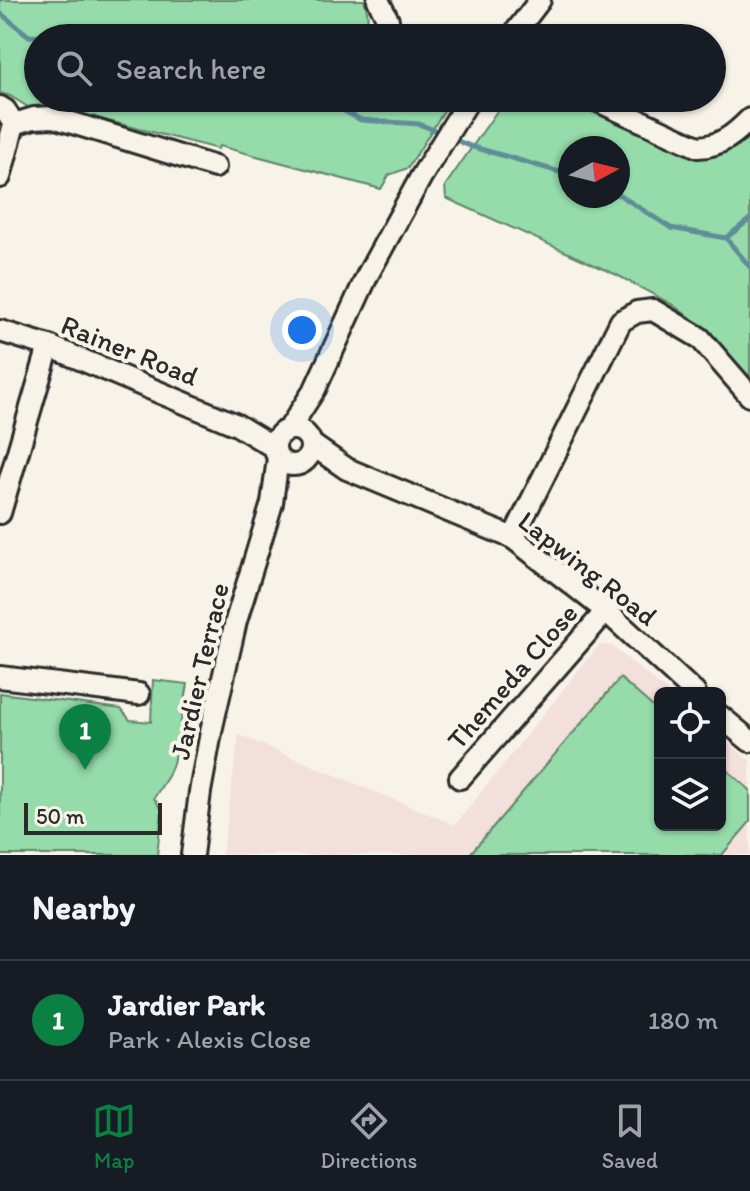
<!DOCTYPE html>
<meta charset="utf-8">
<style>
:root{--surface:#171b24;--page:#242831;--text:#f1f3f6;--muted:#9ea1a6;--line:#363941;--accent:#0b8043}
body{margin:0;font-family:Itim,sans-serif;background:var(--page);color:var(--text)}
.controls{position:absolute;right:24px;bottom:24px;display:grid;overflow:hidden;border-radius:12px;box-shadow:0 2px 6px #0004}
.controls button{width:72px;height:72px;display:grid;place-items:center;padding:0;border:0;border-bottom:2px solid var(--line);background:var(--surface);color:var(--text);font:40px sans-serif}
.compass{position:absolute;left:558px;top:136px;width:72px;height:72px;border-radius:50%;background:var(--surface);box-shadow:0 2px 6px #0004;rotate:83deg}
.scale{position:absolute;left:24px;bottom:20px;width:138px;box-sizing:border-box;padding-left:8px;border:4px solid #2b2b2b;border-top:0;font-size:22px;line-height:28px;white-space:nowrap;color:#2b2b2b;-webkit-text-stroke:6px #f7f3e8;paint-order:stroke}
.you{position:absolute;left:302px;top:330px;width:28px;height:28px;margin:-20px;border:6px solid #fff;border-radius:50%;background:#1a73e8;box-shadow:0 0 0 12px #1a73e833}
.badge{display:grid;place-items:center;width:52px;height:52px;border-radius:50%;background:var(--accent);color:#fff;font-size:26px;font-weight:700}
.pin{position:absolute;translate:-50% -66px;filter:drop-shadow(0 2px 4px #0008)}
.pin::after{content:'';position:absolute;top:42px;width:28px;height:24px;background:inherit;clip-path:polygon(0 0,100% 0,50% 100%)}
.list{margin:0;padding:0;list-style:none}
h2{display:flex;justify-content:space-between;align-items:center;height:104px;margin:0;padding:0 32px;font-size:34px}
h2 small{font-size:26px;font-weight:400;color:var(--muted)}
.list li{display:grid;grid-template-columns:52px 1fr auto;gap:24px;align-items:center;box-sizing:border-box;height:120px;padding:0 32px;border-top:2px solid var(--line)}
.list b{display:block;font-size:30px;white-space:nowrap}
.list p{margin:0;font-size:26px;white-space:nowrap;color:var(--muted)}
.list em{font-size:26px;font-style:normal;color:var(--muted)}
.icon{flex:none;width:44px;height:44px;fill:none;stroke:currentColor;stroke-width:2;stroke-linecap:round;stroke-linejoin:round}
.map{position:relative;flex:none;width:750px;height:855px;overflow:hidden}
.search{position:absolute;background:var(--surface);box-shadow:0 2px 6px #0004;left:24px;right:24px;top:24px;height:88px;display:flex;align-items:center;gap:20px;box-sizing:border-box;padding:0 28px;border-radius:44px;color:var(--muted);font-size:30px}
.sheet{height:224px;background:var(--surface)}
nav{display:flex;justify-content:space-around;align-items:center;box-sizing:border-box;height:112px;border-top:2px solid var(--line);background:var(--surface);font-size:22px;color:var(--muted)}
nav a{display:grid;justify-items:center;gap:4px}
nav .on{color:var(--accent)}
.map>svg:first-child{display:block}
</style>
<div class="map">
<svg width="750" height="855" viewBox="0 0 750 855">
<rect width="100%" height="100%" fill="#f7f3e8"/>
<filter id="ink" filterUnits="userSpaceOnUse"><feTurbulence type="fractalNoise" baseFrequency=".0125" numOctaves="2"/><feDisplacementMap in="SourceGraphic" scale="16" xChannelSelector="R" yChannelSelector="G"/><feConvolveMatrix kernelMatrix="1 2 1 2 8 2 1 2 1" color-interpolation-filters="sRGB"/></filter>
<g filter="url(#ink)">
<path fill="#f3dfdc" d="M599,645L612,646L669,693H660V825H720V736L750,761V855H222L239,735L455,825Z"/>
<g fill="#95dcaa" stroke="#60846a" stroke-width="2" fill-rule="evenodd">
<path d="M0,0H364C369,14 369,22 363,35L370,38H38V98H452L408,168L389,175L381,189L219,146L218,149L58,108L28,107L10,96L0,93Z"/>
<path d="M506,98H561L599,112L696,156C723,162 732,146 750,129V377L708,331L673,305L617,275L446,198L445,186ZM570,148H618V196H570Z"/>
<path d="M620,678L660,713V825H720V764L750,790V822L722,855H469Z"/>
<path d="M153,680L188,684L173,764L168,776L154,798L162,810L157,855H0V693L121,709L130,720L151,722Z"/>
</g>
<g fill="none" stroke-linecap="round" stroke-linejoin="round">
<g stroke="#5f8d98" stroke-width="5">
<path d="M0,13L29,36L72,38"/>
<path d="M320,98L361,120L419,124L444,134"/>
<path d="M453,139L470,146L570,175"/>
<path d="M618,194L671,228L726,238L750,219"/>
<path d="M726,238L750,267"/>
</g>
<g stroke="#2b2b2b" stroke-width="26">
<g id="minor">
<path d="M378,0L388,20"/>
<path d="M511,38L540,0"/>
<path d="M591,98L698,147C721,146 734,135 750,119"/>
<path d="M0,107L5,110L14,124L34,118L53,117L215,167"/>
<path d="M0,177L14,124"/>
<path d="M0,331L49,346L237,425L275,448"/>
<circle cx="293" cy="447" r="18"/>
<path d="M289,429L315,389L368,274L421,177L470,98"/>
<path d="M311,444L347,469L513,538L606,611L695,693"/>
<path d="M0,513L49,346"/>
<path d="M513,538L621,321L637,312L653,310L700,338L750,396"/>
<path d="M0,677L139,694"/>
<path d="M720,716L750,741"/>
<path d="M460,778L606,611"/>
<path d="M192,855L200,792L212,727L236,621L272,503L278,458"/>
</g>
</g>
<use href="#minor" stroke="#f7f3e8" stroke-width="20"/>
</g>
</g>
<g text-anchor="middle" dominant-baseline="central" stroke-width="8" stroke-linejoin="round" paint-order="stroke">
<g font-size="28" fill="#2b2b2b" stroke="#f7f3e8">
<text transform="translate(130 350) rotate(22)">Rainer Road</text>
<text transform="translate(588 568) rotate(38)">Lapwing Road</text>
<text transform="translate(199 671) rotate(-77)">Jardier Terrace</text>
<text transform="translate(512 676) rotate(-49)">Themeda Close</text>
</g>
</g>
</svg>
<div class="controls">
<button><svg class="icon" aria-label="locate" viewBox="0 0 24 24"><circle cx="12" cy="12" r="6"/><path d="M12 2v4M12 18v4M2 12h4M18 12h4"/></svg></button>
<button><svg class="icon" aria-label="layers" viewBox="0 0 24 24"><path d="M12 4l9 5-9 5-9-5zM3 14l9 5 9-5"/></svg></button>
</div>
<svg class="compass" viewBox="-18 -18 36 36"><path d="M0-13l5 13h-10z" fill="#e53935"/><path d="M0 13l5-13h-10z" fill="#9ea1a6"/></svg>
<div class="scale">50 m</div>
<div class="you"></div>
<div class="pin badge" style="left:85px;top:770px">1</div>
<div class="search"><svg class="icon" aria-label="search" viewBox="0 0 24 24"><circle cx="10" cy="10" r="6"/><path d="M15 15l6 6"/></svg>Search here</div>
</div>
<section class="sheet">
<h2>Nearby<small></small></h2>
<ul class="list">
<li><span class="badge">1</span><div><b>Jardier Park</b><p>Park · Alexis Close</p></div><em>180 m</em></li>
</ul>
</section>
<nav>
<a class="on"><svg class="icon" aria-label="map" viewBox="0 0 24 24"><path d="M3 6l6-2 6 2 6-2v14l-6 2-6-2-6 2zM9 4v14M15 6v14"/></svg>Map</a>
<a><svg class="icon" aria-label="directions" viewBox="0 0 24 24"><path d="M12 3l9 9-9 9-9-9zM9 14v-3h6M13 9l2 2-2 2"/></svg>Directions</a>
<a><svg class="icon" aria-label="saved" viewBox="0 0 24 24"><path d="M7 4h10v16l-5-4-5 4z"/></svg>Saved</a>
</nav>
